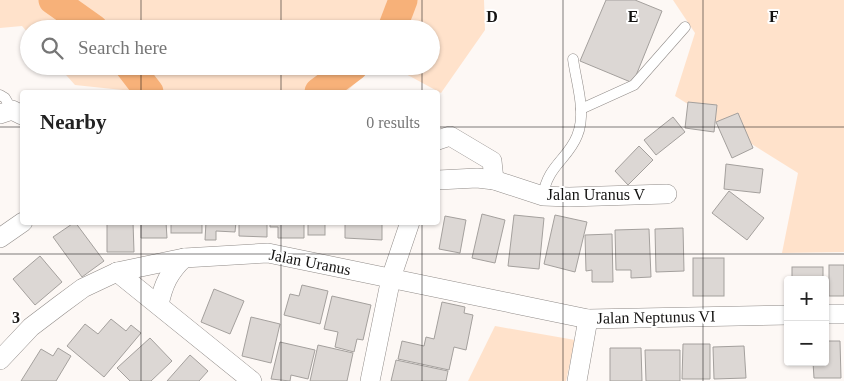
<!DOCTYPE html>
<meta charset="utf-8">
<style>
:root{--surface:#fff;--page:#f6f6f6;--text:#222;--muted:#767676;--line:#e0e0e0}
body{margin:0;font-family:Georgia,serif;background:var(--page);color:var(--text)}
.controls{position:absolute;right:15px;bottom:15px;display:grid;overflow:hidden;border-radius:5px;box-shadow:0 1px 4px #0004}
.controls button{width:45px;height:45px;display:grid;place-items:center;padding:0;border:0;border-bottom:1px solid var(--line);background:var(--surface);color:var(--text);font:25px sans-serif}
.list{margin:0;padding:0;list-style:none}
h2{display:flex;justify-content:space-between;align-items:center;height:65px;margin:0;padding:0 20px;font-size:21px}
h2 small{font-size:16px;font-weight:400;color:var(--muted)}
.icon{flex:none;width:28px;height:28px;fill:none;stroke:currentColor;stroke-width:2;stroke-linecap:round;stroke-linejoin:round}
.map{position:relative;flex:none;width:844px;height:381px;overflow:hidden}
.search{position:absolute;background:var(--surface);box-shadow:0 1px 4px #0004;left:20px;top:20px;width:420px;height:55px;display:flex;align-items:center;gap:12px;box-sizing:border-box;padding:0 18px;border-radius:28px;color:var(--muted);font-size:19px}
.panel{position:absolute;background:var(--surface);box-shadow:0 1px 4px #0004;left:20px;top:90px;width:420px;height:135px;border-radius:5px}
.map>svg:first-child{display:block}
</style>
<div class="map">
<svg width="844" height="381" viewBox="0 0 844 381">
<rect width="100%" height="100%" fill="#fdf8f5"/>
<g fill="#ffe2cb">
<path d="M0,0H484L485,30L441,93L391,66H431V29H29V34L22,26L0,28Z"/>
<path d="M673,0H844V252L782,253L798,173L675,96L695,33Z"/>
<path d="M58,66H374L346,92H133L132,91L75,85Z"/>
<path d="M495,326L575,340L566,381H468Z"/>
</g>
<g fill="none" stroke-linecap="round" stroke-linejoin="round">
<g stroke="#f7b179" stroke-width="29">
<path d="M53,0L94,29"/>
<path d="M392,29L403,0"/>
<path d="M129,66L149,92"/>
<path d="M319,92L354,66"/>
</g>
</g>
<g fill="#dcd7d4" stroke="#a4a09d">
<path d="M606,0H635L662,11L633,83L580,61Z"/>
<path d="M688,102L717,105L714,132L685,128Z"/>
<path d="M738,113L753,148L732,158L716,122Z"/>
<path d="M673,117L685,132L656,155L644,140Z"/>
<path d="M639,146L653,160L628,185L615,171Z"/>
<path d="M726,164L763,169L760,193L724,189Z"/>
<path d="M729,191L764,218L747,240L712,213Z"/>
<path d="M482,214L505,220L495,263L472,258Z"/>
<path d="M514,215L544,218L539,269L508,266Z"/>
<path d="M555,215L587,222L575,272L544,264Z"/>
<path d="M445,216L466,220L460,253L439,249Z"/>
<path d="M75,222L104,261L82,277L53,237Z"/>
<path d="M107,222H133L134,252H107Z"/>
<path d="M141,222H166L167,238H141Z"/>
<rect x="171" y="222" width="31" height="11"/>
<path d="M206,222H236L235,232L216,231V240H205Z"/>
<path d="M239,222H267V237L239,236Z"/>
<path d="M270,222H304V238H278V227H270Z"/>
<rect x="308" y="222" width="17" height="13"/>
<path d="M345,222H382V240L345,238Z"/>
<path d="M683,228L684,271L656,272L655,229Z"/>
<path d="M649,229L651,277L631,278V270H616L615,230Z"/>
<path d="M612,234L613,282H592V270L586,271L585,235Z"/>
<path d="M40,256L62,282L35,305L13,279Z"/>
<rect x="693" y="258" width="31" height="38"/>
<rect x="829" y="265" width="15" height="31"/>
<rect x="792" y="267" width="31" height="13"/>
<path d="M302,285L328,291L320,324L284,315L290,294L299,296Z"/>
<path d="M214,289L244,301L230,334L201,322Z"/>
<path d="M332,296L371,305L363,340L357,339L354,352L335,347L338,332L324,329Z"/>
<path d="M442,302L465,307L464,313L473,315L466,350L454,347L449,370L398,359L402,341L424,346L426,337L434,339Z"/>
<path d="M251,317L280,324L271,363L242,356Z"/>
<path d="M111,319L126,331L131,325L141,333L104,377L67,346L85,324L98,334Z"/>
<path d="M150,338L172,361L151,381H130L117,368Z"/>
<path d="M825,341H840L841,378H814L813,362H825Z"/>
<path d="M280,342L315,350L308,379L291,375L290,381L271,379Z"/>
<path d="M683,344H710V379H682Z"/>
<path d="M318,345L353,353L347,381H310Z"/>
<path d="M744,346L746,378L714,379L713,347Z"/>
<path d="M58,348L71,356L56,381H21L41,349L53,356Z"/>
<path d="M610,348H641L642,381H610Z"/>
<path d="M645,350H680V381H646Z"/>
<path d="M190,355L208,371L199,381H167Z"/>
<path d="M396,360L448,371L446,381H391Z"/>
</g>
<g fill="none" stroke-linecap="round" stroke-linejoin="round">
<g stroke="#908b88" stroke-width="11">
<g id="service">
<path d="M0,95L5,98L12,110"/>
<path d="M581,109L634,85L685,27"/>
<path d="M543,196C547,166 568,159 577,136C587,113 576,82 573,59"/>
</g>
</g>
<g stroke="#908b88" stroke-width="20">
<g id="minor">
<path d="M0,114L12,110L22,115"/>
<path d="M438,140L450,136L492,161L494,180"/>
<path d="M438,180L477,178L494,180L543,196L569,197L667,194"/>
<path d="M0,238L23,222"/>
<path d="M117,272L252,381"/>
<path d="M159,305C163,285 169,272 184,258"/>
<path d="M825,314H844"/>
<path d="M0,360L31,327L60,305L83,288L117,272L184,258L268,253L588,319L788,315"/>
<path d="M370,381L391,278L410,222"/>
<path d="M577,381L588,319"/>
</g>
</g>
<use href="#service" stroke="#fff" stroke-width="10"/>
<use href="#minor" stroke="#fff" stroke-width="19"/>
</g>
<path fill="none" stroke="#151413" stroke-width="1" stroke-opacity="0.55" d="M141,0V29M281,0V29M422,0V29M563,0V381M703,0V381M141,66V92M281,66V92M422,66V92M0,127H22M438,127H844M141,222V381M281,222V381M422,222V381M0,254H844"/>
<g text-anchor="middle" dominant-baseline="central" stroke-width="4" stroke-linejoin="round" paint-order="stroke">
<g font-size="16" fill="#151413" stroke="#fff">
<text x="596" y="194">Jalan Uranus V</text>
<text transform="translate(310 262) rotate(11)">Jalan Uranus</text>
<text transform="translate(656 317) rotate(-1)">Jalan Neptunus VI</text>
</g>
</g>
<g font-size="16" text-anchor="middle" font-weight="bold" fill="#151413" stroke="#fff" stroke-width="4" stroke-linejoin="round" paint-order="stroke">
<text x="492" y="22">D</text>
<text x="633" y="22">E</text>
<text x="774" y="22">F</text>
<text x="16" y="323">3</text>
</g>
</svg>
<div class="controls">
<button>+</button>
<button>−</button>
</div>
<div class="search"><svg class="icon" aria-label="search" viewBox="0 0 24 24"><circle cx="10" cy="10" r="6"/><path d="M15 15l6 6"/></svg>Search here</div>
<section class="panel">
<h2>Nearby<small>0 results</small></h2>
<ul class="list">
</ul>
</section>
</div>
